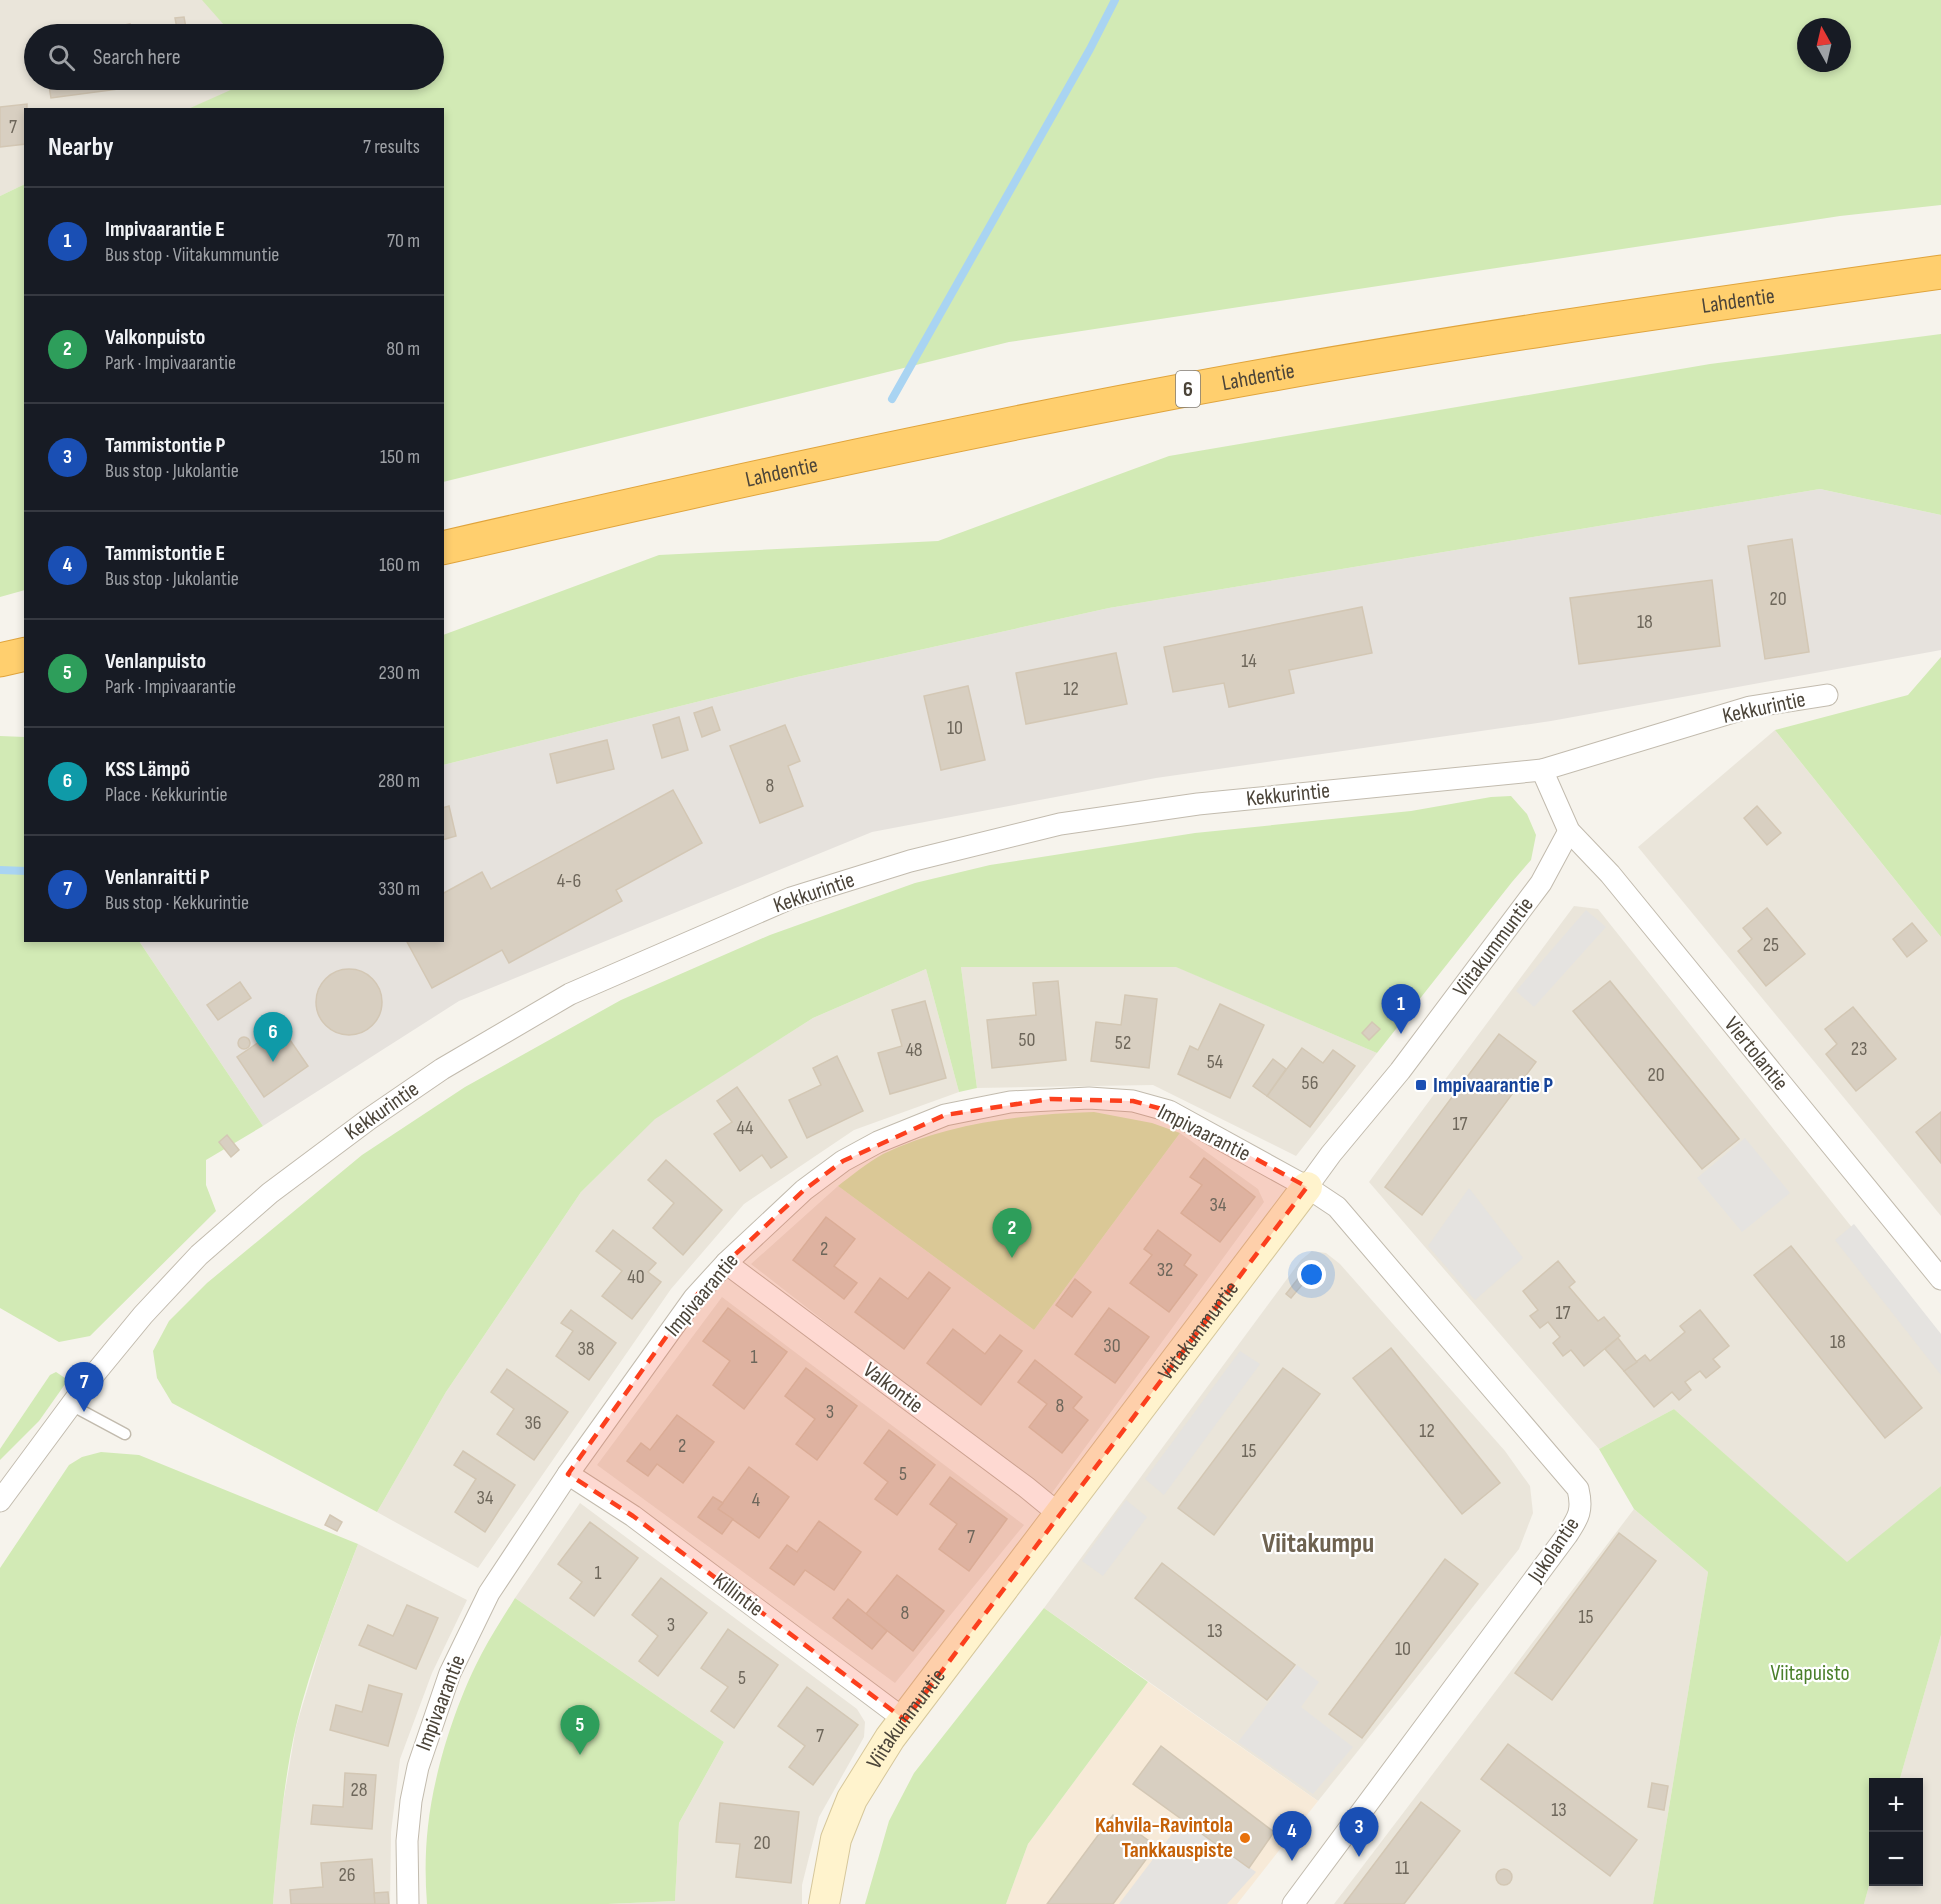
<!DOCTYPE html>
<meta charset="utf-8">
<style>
:root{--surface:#171b24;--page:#20242c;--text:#f1f3f6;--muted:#9ea1a6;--line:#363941;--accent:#0f766e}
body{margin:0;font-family:"Sofia Sans Condensed",sans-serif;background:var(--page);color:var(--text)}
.controls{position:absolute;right:18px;bottom:18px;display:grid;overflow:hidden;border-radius:0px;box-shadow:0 3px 9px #0003}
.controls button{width:54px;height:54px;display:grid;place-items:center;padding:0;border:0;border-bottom:2px solid var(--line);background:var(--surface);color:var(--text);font:30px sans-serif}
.compass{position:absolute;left:1797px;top:18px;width:54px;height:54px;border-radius:50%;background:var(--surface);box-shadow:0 3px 9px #0003;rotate:352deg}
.you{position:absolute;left:1312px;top:1275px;width:21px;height:21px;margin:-15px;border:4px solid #fff;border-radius:50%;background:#1a73e8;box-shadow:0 0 0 9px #1a73e833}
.badge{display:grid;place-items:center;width:39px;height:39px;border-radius:50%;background:var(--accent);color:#fff;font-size:20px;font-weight:700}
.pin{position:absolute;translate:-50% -50px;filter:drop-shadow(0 2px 3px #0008)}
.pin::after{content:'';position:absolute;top:32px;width:21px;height:18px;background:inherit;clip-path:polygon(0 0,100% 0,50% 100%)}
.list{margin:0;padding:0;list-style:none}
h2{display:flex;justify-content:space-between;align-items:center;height:78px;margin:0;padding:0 24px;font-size:26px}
h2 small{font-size:20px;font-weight:400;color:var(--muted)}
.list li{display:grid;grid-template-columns:39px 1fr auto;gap:18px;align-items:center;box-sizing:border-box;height:108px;padding:0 24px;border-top:2px solid var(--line)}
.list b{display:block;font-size:22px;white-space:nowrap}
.list p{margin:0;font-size:20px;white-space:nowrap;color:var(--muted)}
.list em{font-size:20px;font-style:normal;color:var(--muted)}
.icon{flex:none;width:33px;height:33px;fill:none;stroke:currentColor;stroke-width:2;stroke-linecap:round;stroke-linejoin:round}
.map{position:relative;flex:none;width:1941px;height:1904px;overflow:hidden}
.search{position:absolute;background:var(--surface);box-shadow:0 3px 9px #0003;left:24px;top:24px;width:420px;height:66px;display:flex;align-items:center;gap:15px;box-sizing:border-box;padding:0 21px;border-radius:33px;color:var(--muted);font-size:22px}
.panel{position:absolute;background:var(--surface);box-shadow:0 3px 9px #0003;left:24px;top:108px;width:420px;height:834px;border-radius:0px}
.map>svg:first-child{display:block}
</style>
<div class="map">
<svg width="1941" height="1904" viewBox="0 0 1941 1904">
<rect width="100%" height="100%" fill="#f6f3ec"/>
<g fill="#eae5da">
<path d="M0,0H204L234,34H34V80H255L189,109L26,110L25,184L0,196Z"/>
<path d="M1775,730L1941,937V1216L1638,847Z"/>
<path d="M1574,906L1598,909L1941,1339V1486L1847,1563L1674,1409L1599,1449L1369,1182Z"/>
<path d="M961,967H1177L1377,1053L1296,1156L1153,1085L977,1088Z"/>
<path d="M926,969L959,1092L854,1130L744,1204L671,1289L478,1568L377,1512L446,1392L581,1192L655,1118L813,1018Z"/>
<path d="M1180,1133L1258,1189L1264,1202L1049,1497L751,1264L838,1186L1034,1330Z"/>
<path d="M1312,1251L1326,1253L1340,1264L1505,1451L1530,1486L1533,1513L1519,1549L1318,1801L1044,1608L1301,1260Z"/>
<path d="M722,1297L1024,1525L895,1683L597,1465Z"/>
<path d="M580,1503L857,1709L865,1722L864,1737L819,1817L802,1885V1904H608L675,1901L679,1823L724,1742L515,1598Z"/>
<path d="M1634,1509L1708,1572L1653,1904H1334Z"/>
<path d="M358,1544L467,1600L432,1673L400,1759L391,1832L390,1904H273L280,1821L296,1727L324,1634Z"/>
<path d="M1941,1635V1904H1864L1873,1871L1874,1882H1918V1782H1899Z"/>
</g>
<path fill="#f7ead8" d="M1148,1682L1318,1801L1237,1904H1006L1028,1844Z"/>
<path fill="#e6e2dd" d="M1820,489L1941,515V650L1551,721L1156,778L872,832L459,1001L263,1126L139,941L442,940L443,765L797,677L1109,608Z"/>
<g fill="#d2eab5" fill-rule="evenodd">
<path d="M202,0H1941V205L1840,216L1009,342L443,482L442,110L188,109L253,80H434V34H232ZM1806,27H1842V63H1806Z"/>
<path d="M25,184V590L0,597V196Z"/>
<path d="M1941,334V515L1820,489L1109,608L797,677L443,765V635L659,555L938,541L1169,456L1710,364Z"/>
<path d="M1941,657V937L1775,730L1908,695Z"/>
<path d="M0,736L25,737L26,940L139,941L263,1126L206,1160V1185L216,1211L90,1336L59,1342L0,1308Z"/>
<path d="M1511,796L1527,814L1536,835L1531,860L1512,882L1377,1053L1176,967H961L977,1088L959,1092L926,969L813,1018L655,1119L581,1192L446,1392L377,1512L172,1403L157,1378L153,1351L169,1321L207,1283L362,1155L465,1087L621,1000L770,935L915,883L990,865L1195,833L1411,811L1491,797Z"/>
<path d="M1094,1112L1152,1123L1180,1133L1034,1330L838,1186C852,1175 867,1163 883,1154C946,1123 1025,1114 1094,1112Z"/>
<path d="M56,1372L68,1380L39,1421L0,1460V1449L50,1375Z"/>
<path d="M1674,1409L1847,1562L1941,1486V1635L1899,1782H1874L1873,1871L1864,1904H1653L1708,1572L1634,1509L1599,1449Z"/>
<path d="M101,1452L139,1455L358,1544C335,1604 311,1664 296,1726C283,1784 278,1845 273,1904H0V1568L69,1465L82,1457Z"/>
<path d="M515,1598L724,1742L679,1823L675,1901L608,1904H427C425,1878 425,1852 428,1826C434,1771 456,1702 482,1653C492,1634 504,1616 515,1598Z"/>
<path d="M1044,1608L1148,1682L1028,1844L1006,1904H865L889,1821L914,1773Z"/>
</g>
<g fill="#e5e3e0">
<path d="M1586,910L1606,927L1534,1007L1516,991Z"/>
<path d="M1745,1138L1790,1193L1742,1232L1697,1178Z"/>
<path d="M1469,1188L1523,1258L1475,1300L1428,1246Z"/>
<path d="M1854,1224L1941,1334V1375L1835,1240Z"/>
<path d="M1240,1351L1260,1364L1164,1495L1145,1479Z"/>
<path d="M1126,1500L1147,1517L1103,1576L1082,1561Z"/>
<path d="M1297,1665L1319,1682L1301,1707L1353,1747L1313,1794L1238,1742Z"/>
<path d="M1182,1821L1256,1872L1227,1904H1119Z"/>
</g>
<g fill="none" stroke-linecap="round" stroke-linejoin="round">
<g stroke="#a9d4f2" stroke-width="8">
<path d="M892,399L1090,49L1115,0"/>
<path d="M0,870L26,871"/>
</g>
</g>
<g fill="#d8cfc1" stroke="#d3c7b4" stroke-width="1.5">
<path d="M184,17L187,33L178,34L175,18Z"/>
<path d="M130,24L131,34H115L114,27Z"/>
<path d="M48,80H186L51,98Z"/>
<path d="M27,104L26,144L0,147V107Z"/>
<path d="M1792,539L1809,652L1765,659L1748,546Z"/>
<path d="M1712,580L1720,646L1579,664L1570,598Z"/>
<path d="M1362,607L1372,653L1289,670L1294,693L1229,707L1224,683L1173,692L1164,647Z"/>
<path d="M1116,653L1127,704L1026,724L1016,673Z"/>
<path d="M968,686L985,760L941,770L924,696Z"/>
<path d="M712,707L720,730L702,737L694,713Z"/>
<path d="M679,717L688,750L662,758L653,725Z"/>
<path d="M785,725L800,761L788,766L803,806L760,823L730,746Z"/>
<path d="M607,740L614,769L557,783L550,754Z"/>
<path d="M673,790L702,843L616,890L622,901L509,963L502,950L432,988L406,940H442V894L482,872L491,889Z"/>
<path d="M449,806L456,836L442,840V808Z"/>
<path d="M1757,806L1781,833L1767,845L1744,818Z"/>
<path d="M1767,908L1805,954L1766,986L1738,951L1752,939L1743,928Z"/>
<path d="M1912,923L1927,941L1907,957L1893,939Z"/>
<circle cx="349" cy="1002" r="33"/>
<path d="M1058,981L1066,1060L992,1068L987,1020L1036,1015L1033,983Z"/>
<path d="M1610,981L1739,1139L1702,1169L1573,1011Z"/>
<path d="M240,982L251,998L218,1020L207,1005Z"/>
<path d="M1125,995L1157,999L1149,1068L1091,1061L1096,1022L1121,1025Z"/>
<path d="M925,1001L946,1078L890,1094L878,1053L902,1046L892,1010Z"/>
<path d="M1220,1004L1264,1025L1230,1098L1178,1074L1190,1046L1198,1050Z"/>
<path d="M1853,1007L1896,1059L1856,1091L1826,1054L1837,1044L1825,1029Z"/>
<path d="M1372,1022L1380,1029L1369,1040L1362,1033Z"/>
<path d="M281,1027L308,1066L264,1097L237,1057Z"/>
<path d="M1499,1034L1536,1062L1422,1215L1385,1187Z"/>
<circle cx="244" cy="1043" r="6"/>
<path d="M1302,1048L1323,1063L1333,1050L1355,1066L1310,1127L1267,1096Z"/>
<path d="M837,1056L863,1111L807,1138L789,1100L821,1085L813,1068Z"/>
<path d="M1273,1059L1286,1069L1267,1096L1253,1086Z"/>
<path d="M737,1087L787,1157L771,1168L762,1155L740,1171L714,1134L732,1122L717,1101Z"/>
<path d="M1941,1112V1163L1916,1132Z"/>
<path d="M227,1135L239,1150L231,1157L219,1142Z"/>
<path d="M1204,1158L1255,1197L1220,1242L1181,1213L1202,1185L1190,1177Z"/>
<path d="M666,1160L722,1210L683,1255L653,1228L674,1203L648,1180Z"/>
<path d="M826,1217L855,1239L834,1266L857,1283L844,1299L793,1260Z"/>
<path d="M613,1230L656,1263L648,1272L661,1282L632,1319L602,1296L622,1271L596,1251Z"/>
<path d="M1158,1230L1191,1255L1184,1265L1197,1275L1169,1312L1130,1283L1152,1255L1144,1249Z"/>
<path d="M1791,1246L1922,1408L1885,1438L1754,1275Z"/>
<path d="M1558,1261L1575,1282L1569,1287L1598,1321L1604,1317L1620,1336L1584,1366L1571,1350L1563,1356L1553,1343L1560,1337L1548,1322L1540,1328L1530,1316L1538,1310L1523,1291Z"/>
<path d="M929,1272L950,1288L904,1349L855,1312L880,1278L908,1299Z"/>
<path d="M1301,1275L1306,1280L1291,1298L1286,1294Z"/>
<path d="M1075,1279L1091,1292L1072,1317L1056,1305Z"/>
<path d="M728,1308L787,1352L744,1409L713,1385L730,1361L703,1341Z"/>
<path d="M1109,1308L1149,1337L1115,1383L1075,1354Z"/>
<path d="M571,1310L616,1343L589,1380L556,1356L573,1331L561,1323Z"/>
<path d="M1700,1310L1729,1346L1713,1359L1720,1367L1706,1378L1700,1371L1685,1382L1691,1390L1679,1400L1672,1392L1654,1407L1624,1371L1645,1355L1650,1361L1685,1332L1680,1326Z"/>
<path d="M953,1329L985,1354L1000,1335L1022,1351L981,1405L927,1363Z"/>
<path d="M1618,1338L1637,1362L1624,1371L1605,1349Z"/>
<path d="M1391,1348L1500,1483L1462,1514L1353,1378Z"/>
<path d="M1035,1360L1082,1397L1073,1408L1088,1420L1062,1453L1029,1427L1047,1404L1018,1382Z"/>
<path d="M806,1368L857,1406L817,1460L796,1444L815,1419L785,1396Z"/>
<path d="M1283,1368L1320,1394L1214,1535L1178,1508Z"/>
<path d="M507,1369L568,1412L534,1460L497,1434L514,1409L491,1392Z"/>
<path d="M677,1415L714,1442L683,1483L657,1464L648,1476L627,1461L641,1443L650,1450Z"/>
<path d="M889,1430L935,1465L897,1515L875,1499L888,1482L864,1463Z"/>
<path d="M463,1451L515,1485L485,1532L455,1512L476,1479L454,1465Z"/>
<path d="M749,1467L789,1497L759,1538L718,1509Z"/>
<path d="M950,1477L1007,1519L969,1571L939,1549L957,1524L930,1504Z"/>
<path d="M713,1497L723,1503L718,1509L733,1519L722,1534L698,1517Z"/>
<path d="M330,1515L342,1522L337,1531L325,1525Z"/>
<path d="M819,1521L861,1552L834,1590L805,1570L794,1585L770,1568L787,1545L797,1552Z"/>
<path d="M590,1522L638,1558L594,1616L570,1598L582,1582L558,1564Z"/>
<path d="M1619,1533L1656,1561L1552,1700L1515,1673Z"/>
<path d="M1445,1559L1478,1584L1362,1738L1329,1714Z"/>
<path d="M1162,1563L1295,1665L1267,1700L1135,1598Z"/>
<path d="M897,1575L944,1611L913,1651L866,1614Z"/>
<path d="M661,1578L707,1613L658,1676L639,1661L658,1636L632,1615Z"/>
<path d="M848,1599L887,1631L872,1649L833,1618Z"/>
<path d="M407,1605L438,1618L416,1669L359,1645L368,1625L393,1636Z"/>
<path d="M728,1629L778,1665L734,1728L711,1711L728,1687L701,1668Z"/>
<path d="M369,1685L402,1694L388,1746L330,1730L336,1705L362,1712Z"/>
<path d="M807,1687L858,1725L813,1785L789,1767L805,1746L778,1726Z"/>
<path d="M1508,1744L1637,1840L1610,1876L1481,1779Z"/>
<path d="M1161,1746L1274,1832L1249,1868L1133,1784Z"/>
<path d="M345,1773L376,1775L372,1829L311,1824L313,1805L343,1807Z"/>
<path d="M1652,1783L1668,1786L1664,1810L1648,1807Z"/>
<path d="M1421,1802L1460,1831L1404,1904H1344Z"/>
<path d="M720,1803L799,1812L791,1883L736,1877L740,1844L716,1842Z"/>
<path d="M1113,1815L1156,1846L1113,1904H1047Z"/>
<path d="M372,1859L375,1904H291L290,1890L323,1887L321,1863Z"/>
<circle cx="1504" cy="1877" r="8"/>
<path d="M388,1892L389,1904H375L374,1893Z"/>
</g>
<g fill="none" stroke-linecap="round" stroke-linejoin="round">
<g stroke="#c2bbae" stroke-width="13">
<path id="lane" d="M71,1405L125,1434"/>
</g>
<g stroke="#c2bbae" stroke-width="23">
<g id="street">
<path d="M1542,770L1569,831L1610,874L1941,1279"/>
<path id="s1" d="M1307,1187L1331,1154L1400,1071L1541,883L1569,831"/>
<path d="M726,1263L1026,1487L1059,1514"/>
<path d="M568,1474L633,1516L905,1720"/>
<path d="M0,1501L88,1382L143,1315L199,1255L270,1193L369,1119L442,1069L570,994L791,898L910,861L1060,824L1198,804L1542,770L1750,707L1827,695"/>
<path d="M408,1904L407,1841L411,1801L418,1767L450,1673L489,1593L568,1474L694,1298L726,1263L804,1190L843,1161L878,1142L945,1115L1010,1102L1089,1098L1133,1101L1169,1111L1307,1187L1337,1207L1578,1489C1583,1510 1579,1517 1567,1535L1293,1904"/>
</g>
</g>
<g stroke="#d6c79b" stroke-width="32">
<g id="secondary">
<path id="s2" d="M824,1904L836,1839L852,1799L890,1738L1307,1187"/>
</g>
</g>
<g stroke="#e0a43c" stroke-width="35">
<g id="highway">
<path id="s3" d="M442,548C679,494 916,441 1154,396C1415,346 1678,309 1941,272"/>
<path d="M0,660L26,654"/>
</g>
</g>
<use href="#lane" stroke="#fff" stroke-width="10"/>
<use href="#street" stroke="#fff" stroke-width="21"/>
<use href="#secondary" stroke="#fff3cd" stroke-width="30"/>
<use href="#highway" stroke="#ffcf6e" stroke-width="33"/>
</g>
<path fill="#fc3f1d" fill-opacity="0.2" stroke="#fc3f1d" stroke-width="4.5" stroke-dasharray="12 8" stroke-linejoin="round" d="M1050,1099L1133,1101L1169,1111L1307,1187L905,1720L633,1516L568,1474L694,1298L726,1263L804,1190L843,1161L945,1115Z"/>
<rect fill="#1a4fb4" stroke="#fff" stroke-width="2" x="1415" y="1079" width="12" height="12" rx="3"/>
<circle fill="#e8710a" stroke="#fff" stroke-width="2" cx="1245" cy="1838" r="6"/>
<g text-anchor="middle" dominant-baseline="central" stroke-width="4.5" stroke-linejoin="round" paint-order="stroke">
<g font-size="20" fill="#6e675b">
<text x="13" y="127">7</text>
<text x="1778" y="599">20</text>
<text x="1645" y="622">18</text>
<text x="1249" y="661">14</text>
<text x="1071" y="689">12</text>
<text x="955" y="728">10</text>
<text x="770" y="786">8</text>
<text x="569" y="881">4-6</text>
<text x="1771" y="945">25</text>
<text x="1027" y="1040">50</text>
<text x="1123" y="1043">52</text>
<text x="1859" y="1049">23</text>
<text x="914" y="1050">48</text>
<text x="1215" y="1062">54</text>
<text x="1656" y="1075">20</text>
<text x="1310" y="1083">56</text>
<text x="1460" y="1124">17</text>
<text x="745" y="1128">44</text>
<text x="1218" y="1205">34</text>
<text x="824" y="1249">2</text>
<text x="1165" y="1270">32</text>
<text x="636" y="1277">40</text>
<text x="1563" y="1313">17</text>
<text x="1838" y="1342">18</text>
<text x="1112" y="1346">30</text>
<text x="586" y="1349">38</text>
<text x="754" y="1357">1</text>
<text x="1060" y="1406">8</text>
<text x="830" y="1412">3</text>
<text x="533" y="1423">36</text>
<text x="1427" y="1431">12</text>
<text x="682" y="1446">2</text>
<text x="1249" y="1451">15</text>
<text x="903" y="1474">5</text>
<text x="485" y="1498">34</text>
<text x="756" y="1500">4</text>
<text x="971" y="1537">7</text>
<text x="598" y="1573">1</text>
<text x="905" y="1613">8</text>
<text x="1586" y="1617">15</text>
<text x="671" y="1625">3</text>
<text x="1215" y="1631">13</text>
<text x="1403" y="1649">10</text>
<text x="742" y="1678">5</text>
<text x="820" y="1736">7</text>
<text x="359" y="1790">28</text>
<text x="1559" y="1810">13</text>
<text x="762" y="1843">20</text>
<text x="1402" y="1868">11</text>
<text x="347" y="1875">26</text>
</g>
<rect fill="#fff" stroke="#817c74" stroke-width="1.5" x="1176" y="371" width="24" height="36" rx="4.5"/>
<g font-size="21" font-weight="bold" fill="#4b4439">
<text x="1188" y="389">6</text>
</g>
<g font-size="22" fill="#4b4439" stroke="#fff">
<text stroke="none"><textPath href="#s3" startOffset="1320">Lahdentie</textPath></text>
<text stroke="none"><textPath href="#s3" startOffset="834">Lahdentie</textPath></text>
<text stroke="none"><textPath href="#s3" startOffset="348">Lahdentie</textPath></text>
<text transform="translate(1764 708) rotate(-12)">Kekkurintie</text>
<text transform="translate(1288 795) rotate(-6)">Kekkurintie</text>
<text transform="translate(814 893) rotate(-19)">Kekkurintie</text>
<text stroke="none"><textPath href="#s1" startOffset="304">Viitakummuntie</textPath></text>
<text transform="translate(1756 1054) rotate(51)">Viertolantie</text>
<text transform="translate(382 1111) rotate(-35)">Kekkurintie</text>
<text transform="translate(1204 1133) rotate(27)">Impivaarantie</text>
<text transform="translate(702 1295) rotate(-50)">Impivaarantie</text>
<text stroke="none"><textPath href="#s2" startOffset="692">Viitakummuntie</textPath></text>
<text transform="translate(893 1388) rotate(37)">Valkontie</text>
<text transform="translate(1554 1550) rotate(-56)">Jukolantie</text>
<text transform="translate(738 1595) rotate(37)">Killintie</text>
<text transform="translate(441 1703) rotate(-69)">Impivaarantie</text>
<text stroke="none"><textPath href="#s2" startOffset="206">Viitakummuntie</textPath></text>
</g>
<g font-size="22" font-weight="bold" fill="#164399" stroke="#fff" text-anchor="start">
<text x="1433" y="1085">Impivaarantie P</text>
</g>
<g font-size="22" fill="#4a7f2a" stroke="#fff">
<text x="1810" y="1673">Viitapuisto</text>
</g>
<g font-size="22" font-weight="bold" fill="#c56008" stroke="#fff" text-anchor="end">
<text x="1233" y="1825">Kahvila-Ravintola<tspan x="1233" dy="25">Tankkauspiste</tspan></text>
</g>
<g font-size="28" font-weight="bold" fill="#6e6250" stroke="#fff">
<text x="1318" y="1543">Viitakumpu</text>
</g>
</g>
</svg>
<div class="controls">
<button>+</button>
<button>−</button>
</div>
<svg class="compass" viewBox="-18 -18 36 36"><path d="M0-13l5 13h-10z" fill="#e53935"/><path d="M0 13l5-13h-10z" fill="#9ea1a6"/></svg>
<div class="you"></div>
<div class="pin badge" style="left:1401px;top:1034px;background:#1a4fb4">1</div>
<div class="pin badge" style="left:1012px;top:1258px;background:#2e9e5b">2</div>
<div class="pin badge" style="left:1359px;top:1857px;background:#1a4fb4">3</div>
<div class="pin badge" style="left:1292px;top:1861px;background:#1a4fb4">4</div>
<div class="pin badge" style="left:580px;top:1755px;background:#2e9e5b">5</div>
<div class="pin badge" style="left:273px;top:1062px;background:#0f9aa8">6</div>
<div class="pin badge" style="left:84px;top:1412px;background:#1a4fb4">7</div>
<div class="search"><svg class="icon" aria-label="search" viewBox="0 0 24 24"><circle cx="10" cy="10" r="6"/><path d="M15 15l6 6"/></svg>Search here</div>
<section class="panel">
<h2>Nearby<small>7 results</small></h2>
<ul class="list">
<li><span class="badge" style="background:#1a4fb4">1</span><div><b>Impivaarantie E</b><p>Bus stop · Viitakummuntie</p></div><em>70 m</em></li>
<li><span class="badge" style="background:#2e9e5b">2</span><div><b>Valkonpuisto</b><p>Park · Impivaarantie</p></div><em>80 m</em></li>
<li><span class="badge" style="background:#1a4fb4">3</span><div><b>Tammistontie P</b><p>Bus stop · Jukolantie</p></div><em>150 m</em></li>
<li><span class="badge" style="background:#1a4fb4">4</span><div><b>Tammistontie E</b><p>Bus stop · Jukolantie</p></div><em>160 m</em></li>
<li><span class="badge" style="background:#2e9e5b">5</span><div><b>Venlanpuisto</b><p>Park · Impivaarantie</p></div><em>230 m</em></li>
<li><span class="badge" style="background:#0f9aa8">6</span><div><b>KSS Lämpö</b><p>Place · Kekkurintie</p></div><em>280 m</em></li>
<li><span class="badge" style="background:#1a4fb4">7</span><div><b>Venlanraitti P</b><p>Bus stop · Kekkurintie</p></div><em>330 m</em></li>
</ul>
</section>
</div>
